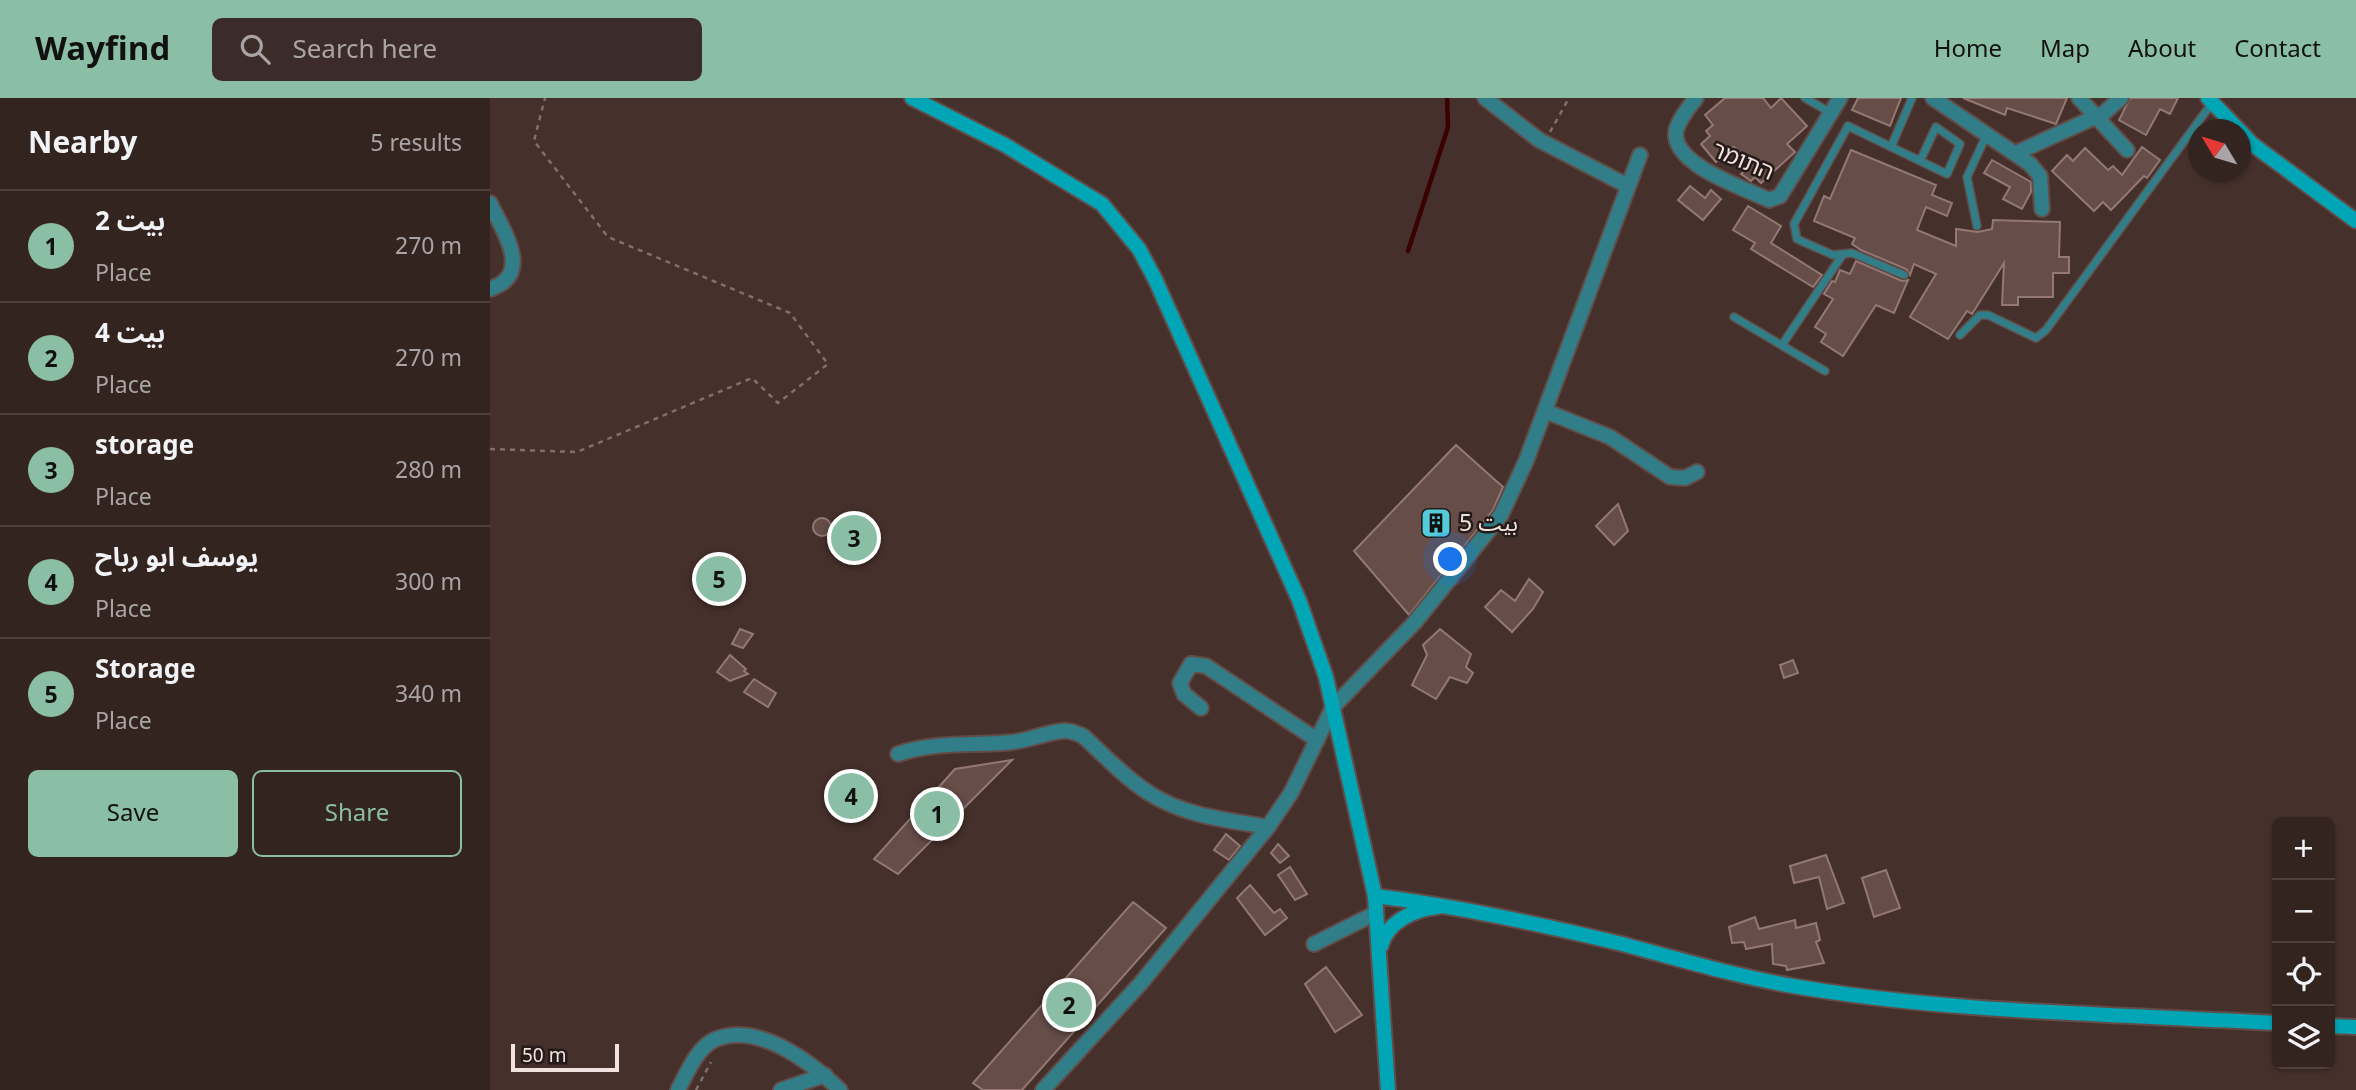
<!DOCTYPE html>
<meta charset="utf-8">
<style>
:root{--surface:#342420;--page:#3c2c29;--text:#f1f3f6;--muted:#a9a4a5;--line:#4e413e;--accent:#8abfa5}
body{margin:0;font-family:Georgia,"Noto Sans Arabic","Noto Sans Hebrew",serif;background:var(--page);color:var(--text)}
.controls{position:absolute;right:21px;bottom:21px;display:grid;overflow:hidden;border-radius:10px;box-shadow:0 2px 5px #0004}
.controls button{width:63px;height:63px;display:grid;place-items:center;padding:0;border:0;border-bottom:2px solid var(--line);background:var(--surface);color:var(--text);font:35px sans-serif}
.compass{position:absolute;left:1698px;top:21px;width:63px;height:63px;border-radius:50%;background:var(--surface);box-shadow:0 2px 5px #0004;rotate:308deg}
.scale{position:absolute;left:21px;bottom:18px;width:108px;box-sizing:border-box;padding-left:7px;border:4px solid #f2e2df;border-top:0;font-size:19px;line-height:24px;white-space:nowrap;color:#f2e2df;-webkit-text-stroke:5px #251b19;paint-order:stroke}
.you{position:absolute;left:961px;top:462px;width:24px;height:24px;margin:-18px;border:5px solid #fff;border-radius:50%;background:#1a73e8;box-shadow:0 0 0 10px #1a73e833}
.badge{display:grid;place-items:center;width:46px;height:46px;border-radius:50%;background:var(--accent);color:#111;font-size:23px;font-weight:700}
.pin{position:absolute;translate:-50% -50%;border:4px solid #fff;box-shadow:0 2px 7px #0006}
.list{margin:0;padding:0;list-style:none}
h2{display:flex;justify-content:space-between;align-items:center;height:91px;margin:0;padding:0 28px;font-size:30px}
h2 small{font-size:23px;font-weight:400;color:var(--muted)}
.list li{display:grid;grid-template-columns:46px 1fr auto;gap:21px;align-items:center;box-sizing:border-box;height:112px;padding:0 28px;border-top:2px solid var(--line)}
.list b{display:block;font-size:26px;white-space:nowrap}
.list p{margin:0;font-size:23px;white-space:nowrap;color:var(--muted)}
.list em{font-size:23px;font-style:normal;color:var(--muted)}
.actions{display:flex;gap:14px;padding:21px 28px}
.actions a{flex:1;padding:16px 0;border:2px solid var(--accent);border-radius:10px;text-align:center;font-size:24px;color:var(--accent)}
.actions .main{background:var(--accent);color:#111}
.icon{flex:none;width:38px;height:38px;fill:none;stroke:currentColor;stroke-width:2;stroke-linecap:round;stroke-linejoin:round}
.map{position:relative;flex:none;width:1866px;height:992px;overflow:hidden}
header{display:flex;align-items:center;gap:42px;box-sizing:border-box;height:98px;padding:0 35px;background:var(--accent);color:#111}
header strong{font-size:33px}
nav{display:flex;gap:38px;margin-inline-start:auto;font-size:24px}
.search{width:490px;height:63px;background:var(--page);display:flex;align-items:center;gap:18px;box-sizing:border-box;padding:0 24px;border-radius:10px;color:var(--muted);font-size:26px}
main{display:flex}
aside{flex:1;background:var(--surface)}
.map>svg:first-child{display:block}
</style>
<header>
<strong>Wayfind</strong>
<div class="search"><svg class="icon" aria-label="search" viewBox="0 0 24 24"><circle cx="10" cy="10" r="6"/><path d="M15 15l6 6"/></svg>Search here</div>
<nav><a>Home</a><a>Map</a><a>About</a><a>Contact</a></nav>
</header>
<main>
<aside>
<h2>Nearby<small>5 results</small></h2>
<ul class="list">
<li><span class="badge">1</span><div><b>بيت 2</b><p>Place</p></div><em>270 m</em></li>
<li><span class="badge">2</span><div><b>بيت 4</b><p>Place</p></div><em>270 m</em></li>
<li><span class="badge">3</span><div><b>storage</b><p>Place</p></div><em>280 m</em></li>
<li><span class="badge">4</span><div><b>يوسف ابو رباح</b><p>Place</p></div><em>300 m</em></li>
<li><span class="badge">5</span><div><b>Storage</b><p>Place</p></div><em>340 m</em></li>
</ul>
<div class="actions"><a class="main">Save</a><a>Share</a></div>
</aside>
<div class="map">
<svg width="1866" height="992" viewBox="0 0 1866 992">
<rect width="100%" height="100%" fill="#46302b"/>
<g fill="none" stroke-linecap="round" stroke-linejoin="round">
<path stroke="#390200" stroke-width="4.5" d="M918,153L958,29L957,0"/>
</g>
<g fill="#664d48" stroke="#937873" stroke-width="2">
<path d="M1235,0H1273L1281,10L1291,0L1317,28L1297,46L1305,54L1271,85L1265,79L1261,83L1251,76L1261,68L1244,49L1226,64L1211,46L1220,38L1216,33L1223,27L1215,17Z"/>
<path d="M1368,0H1411L1400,28L1362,12Z"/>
<path d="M1473,0H1577L1566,26L1517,10L1515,17Z"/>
<path d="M1640,0H1688L1680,16L1670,11L1656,37L1629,22Z"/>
<path d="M1652,49L1670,62L1657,80L1654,78L1621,112L1613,104L1604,113L1562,73L1577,57L1583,63L1595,50L1618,72L1623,68L1632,77Z"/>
<path d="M1361,52L1446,87L1442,97L1462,105L1457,118L1436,109L1427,132L1466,148V131L1488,134L1502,131L1503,122L1570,124L1569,159H1579V175H1563V199H1528V207H1512L1514,165L1482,216L1477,213L1458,241L1420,219L1446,176L1424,166L1420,177L1416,171L1371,152L1362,146L1365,140L1324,123L1334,98L1340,101Z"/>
<path d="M1502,62L1541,84V94L1532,111L1513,101L1520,89L1494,75Z"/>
<path d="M1200,88L1215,100L1221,92L1231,101L1213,122L1188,102Z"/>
<path d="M1258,108L1291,128L1281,145L1332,177L1323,189L1261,151L1265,145L1243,132Z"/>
<path d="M1366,163L1412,183L1418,182L1404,215L1386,207L1353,258L1331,244L1336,236L1325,229L1343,201L1334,196L1342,183L1345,184L1350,172L1360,176Z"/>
<path d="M966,347L1013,389L1003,412L919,517L864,453Z"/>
<path d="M1128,406L1138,433L1124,447L1106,428Z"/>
<circle cx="332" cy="429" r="9"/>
<path d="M1039,481L1053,494L1043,511L1022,534L995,509L1011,492L1025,503Z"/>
<path d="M250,531L263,536L253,550L242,546Z"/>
<path d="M950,531L981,556L976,569L983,575L977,585L960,579L946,601L922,587L937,557L933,547Z"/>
<path d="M240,557L256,571L254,573L258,576L240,583L227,574Z"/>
<path d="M1303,562L1308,575L1294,580L1290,567Z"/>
<path d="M264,581L286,595L278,609L254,594Z"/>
<path d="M522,662L408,776L384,761L465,671Z"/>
<path d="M364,676L380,706L355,720L342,690Z"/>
<path d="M736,736L750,748L739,762L724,752Z"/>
<path d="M788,746L799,758L790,765L781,755Z"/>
<path d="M1336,757L1354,805L1337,811L1329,779L1304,785L1300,768Z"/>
<path d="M800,769L817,796L805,802L788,777Z"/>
<path d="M1396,772L1410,810L1384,819L1372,780Z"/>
<path d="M760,787L784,815L790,811L797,820L775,837L747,800Z"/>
<path d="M643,804L676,830L532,992H493L483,985Z"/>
<path d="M1265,819L1269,831L1305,822L1306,830L1326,825L1330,842L1326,844L1334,865L1297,872L1296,868L1283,866L1282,846L1256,851L1254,844L1242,845L1239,829Z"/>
<path d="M836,869L872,917L845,934L815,886Z"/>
</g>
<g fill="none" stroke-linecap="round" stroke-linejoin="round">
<g stroke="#624c48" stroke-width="10">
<g id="lane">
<path d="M1315,0L1341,15"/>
<path d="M1401,49L1422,0"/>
<path d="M1487,128L1477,79L1497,36"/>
<path d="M1414,177L1362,155L1343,157L1307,141L1304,126L1358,28L1457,76L1470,46L1446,29L1430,63"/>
<path d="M1244,219L1335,273"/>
<path d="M1470,237L1490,217H1498L1546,240L1556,232L1722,5"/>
<path d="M1292,247L1353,156"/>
</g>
</g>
<g stroke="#624c48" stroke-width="18">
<g id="street">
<path d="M995,0L1049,42L1138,88"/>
<path d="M1206,0C1199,9 1189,21 1186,33C1181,67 1255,90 1279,102L1290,98L1350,0"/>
<path d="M1443,0L1540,66L1550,78L1552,111"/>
<path d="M1589,0L1637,52"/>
<path d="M1526,55L1614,15L1631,0"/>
<path d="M0,105C13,133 44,176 0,191"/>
<path d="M1055,313L1120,339L1180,379L1195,380L1207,374"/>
<path d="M711,610L694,596L690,585L701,566L716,568L827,642"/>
<path d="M408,656C445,643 484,648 523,644C539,642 555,635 572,633C579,632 586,635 593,638C614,657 635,680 659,695C694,718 737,722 778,729"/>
<path d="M824,846L886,815"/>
<path d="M188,992C197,975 207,949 226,941C269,924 322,965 350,992"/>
<path d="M291,992L335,977"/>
<path d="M553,992L651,885L778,729L801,695L843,609L925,524L1011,417L1036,363L1150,57"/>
</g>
</g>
<g stroke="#624c48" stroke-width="18">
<g id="secondary">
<path d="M422,0L515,47L612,106L649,151L665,181L809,502L836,579L885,798L898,992"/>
<path d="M1718,0L1749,32"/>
<path d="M1750,33L1762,46L1866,123"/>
<path d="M885,798C967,808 1048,826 1128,845C1186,860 1244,878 1303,888C1459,915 1628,916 1787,925"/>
<path d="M891,848C897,824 924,811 948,809"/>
<path d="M1840,928L1866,929"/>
</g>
</g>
<g stroke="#826e6a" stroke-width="2.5" stroke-dasharray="5 5" stroke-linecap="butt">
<path d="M1060,34L1079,0"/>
<path d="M0,351L87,354L262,280L288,305L338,266L300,215L118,139L44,43L55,0"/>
<path d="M206,992L221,964"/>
</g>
<use href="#lane" stroke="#327e88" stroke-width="7"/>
<use href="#street" stroke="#327e88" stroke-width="14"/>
<use href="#secondary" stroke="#01a6b6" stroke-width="14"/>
</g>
<defs>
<g id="building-square" transform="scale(1.575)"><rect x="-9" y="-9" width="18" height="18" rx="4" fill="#53cbda" stroke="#251b19"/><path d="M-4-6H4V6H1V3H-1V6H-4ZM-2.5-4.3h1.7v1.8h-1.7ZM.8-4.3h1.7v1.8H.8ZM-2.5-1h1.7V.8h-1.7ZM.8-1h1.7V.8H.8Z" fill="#111"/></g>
</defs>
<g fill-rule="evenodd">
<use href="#building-square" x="946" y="425"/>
</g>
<g text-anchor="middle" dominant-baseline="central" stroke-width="5" stroke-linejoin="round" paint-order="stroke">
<g font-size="23" fill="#f2e2df" stroke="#251b19">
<text transform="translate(1253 63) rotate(23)">התומר</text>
</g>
<g font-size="23" fill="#f2e2df" stroke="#251b19" text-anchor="start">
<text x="969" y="425">بيت 5</text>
</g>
</g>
</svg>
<div class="controls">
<button>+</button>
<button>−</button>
<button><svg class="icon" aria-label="locate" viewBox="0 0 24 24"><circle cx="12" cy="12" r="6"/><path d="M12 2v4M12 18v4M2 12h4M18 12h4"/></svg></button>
<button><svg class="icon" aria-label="layers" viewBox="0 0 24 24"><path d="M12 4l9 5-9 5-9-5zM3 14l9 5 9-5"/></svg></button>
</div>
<svg class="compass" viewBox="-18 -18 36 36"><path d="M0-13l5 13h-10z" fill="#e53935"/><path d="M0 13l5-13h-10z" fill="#a9a4a5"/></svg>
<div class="scale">50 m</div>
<div class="you"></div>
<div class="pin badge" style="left:447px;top:716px">1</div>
<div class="pin badge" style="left:579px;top:907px">2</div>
<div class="pin badge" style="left:364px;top:440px">3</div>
<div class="pin badge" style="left:361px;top:698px">4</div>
<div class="pin badge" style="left:229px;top:481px">5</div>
</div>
</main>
